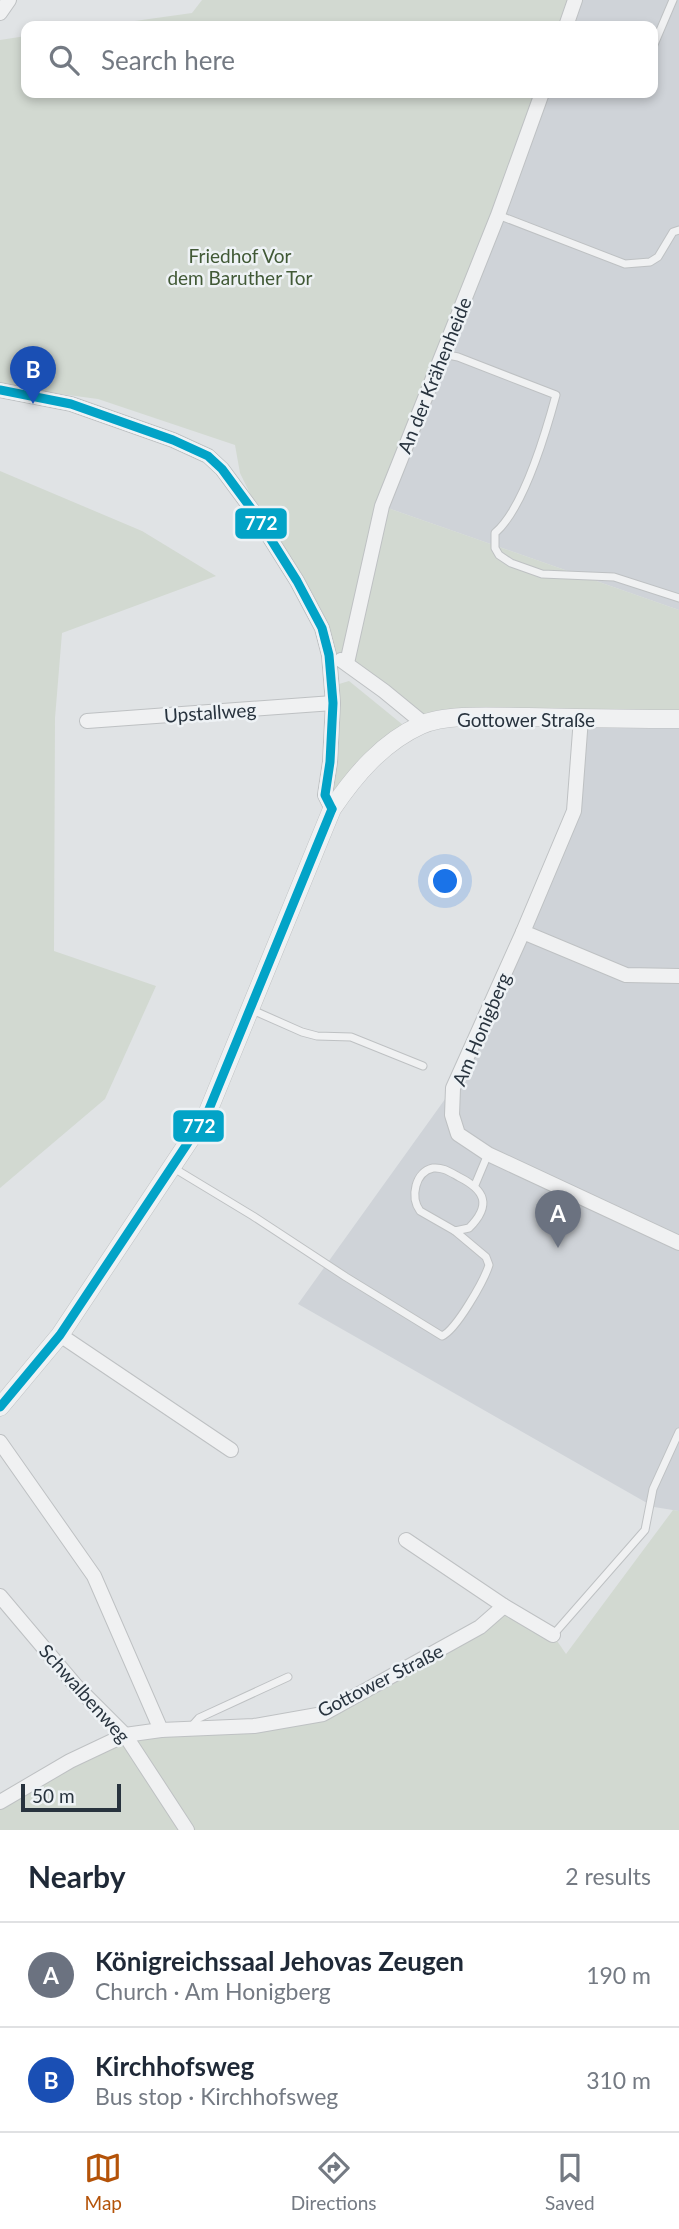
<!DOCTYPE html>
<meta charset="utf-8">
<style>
:root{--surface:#fff;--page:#f2f2f3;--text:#1f2937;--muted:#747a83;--line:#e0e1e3;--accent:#b45309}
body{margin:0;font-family:Lato,sans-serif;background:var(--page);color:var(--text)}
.scale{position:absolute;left:21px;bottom:18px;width:100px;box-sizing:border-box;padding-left:7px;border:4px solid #28333e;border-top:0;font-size:19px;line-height:24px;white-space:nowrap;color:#28333e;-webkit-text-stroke:5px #eef2f5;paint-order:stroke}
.you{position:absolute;left:446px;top:882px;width:24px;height:24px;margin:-18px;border:5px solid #fff;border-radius:50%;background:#1a73e8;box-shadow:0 0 0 10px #1a73e833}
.badge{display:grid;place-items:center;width:46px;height:46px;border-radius:50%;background:var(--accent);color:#fff;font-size:23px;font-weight:700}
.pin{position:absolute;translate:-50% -58px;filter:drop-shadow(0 2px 4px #0008)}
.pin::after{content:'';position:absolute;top:37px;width:24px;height:21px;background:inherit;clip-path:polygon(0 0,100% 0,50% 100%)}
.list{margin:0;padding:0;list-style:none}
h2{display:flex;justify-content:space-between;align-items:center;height:91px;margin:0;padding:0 28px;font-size:30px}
h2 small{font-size:23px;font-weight:400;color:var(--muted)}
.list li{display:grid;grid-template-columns:46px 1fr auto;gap:21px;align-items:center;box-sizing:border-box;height:105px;padding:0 28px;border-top:2px solid var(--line)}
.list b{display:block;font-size:26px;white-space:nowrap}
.list p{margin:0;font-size:23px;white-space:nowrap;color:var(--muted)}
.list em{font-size:23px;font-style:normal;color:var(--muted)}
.icon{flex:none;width:38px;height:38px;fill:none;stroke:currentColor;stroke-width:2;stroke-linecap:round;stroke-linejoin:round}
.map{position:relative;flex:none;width:679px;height:1830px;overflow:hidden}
.search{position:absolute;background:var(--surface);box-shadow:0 4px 10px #0003;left:21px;right:21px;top:21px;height:77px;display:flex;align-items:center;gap:18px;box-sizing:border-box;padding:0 24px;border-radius:14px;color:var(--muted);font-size:26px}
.sheet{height:301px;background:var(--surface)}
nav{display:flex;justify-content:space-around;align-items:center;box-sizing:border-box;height:98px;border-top:2px solid var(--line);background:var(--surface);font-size:19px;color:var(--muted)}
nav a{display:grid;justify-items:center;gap:4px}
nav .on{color:var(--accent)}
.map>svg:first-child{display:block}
</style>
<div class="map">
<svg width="679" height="1830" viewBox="0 0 679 1830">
<rect width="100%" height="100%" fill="#e0e3e5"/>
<g fill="#cfd3d8">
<path d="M575,0H679V610L382,506L542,93H653V26H566Z"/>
<path d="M581,718L679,719V1511L654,1507L298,1304L453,1088L574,811Z"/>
</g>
<g fill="#d2d9d1">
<path d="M202,0H576L566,26H99L192,13Z"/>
<path d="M26,36V93H542L382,506L679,610V719L423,723L329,655L240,473L235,445L98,399L0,386V40Z"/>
<path d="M0,471L142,531L216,576L62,633L55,718L54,951L156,986L105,1099L0,1188Z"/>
<path d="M349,681L403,725L368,751L339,788L330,791L339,684Z"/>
<path d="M673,1510L679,1511V1830H0V1802L125,1735L323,1714L504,1606L553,1635L566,1654Z"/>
</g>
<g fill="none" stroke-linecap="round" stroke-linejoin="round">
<g stroke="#bec1c3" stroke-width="9">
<g id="service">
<path d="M653,47L673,0"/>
<path d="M498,215L625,264L650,262L658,257L673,232L679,230"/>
<path d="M443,354L458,357L556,395C546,432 524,508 495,533V548L499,555L511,563L542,574L614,577L679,598"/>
<path d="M250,1009L302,1032L317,1036L351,1037L423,1066"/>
<path d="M172,1167L253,1216L346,1277L442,1336C456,1330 484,1281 489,1265L486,1257L455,1231"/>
<path d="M433,1168C443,1167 450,1172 459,1177C485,1190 492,1205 469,1228L455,1231L420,1211C410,1197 415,1172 433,1168Z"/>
<path d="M475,1185L488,1154"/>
<path d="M553,1635L645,1530L653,1489L679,1432"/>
<path d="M190,1728L199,1718L288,1677"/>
</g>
</g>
<g stroke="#bec1c3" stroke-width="16">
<g id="minor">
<path d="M0,13L9,0"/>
<path d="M566,26L575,0"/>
<path d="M0,390L71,404L173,440L208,456L222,469L253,511L297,581L322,628L329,655L333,703L330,762L325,795L332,809"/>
<path d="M341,660L384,691L423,723"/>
<path d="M347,663L382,506L498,215L542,93"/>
<path d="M581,718L574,811L523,932L453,1088L452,1115L458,1134L488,1154L679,1243"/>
<path d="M87,721L333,703"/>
<path d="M523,932L626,975L679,976"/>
<path d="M60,1335L231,1450"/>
<path d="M0,1442L94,1576L161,1730"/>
<path d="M406,1540L504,1606L553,1635"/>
<path d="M0,1596L76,1686L125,1735L187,1830"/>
<path d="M0,1802L70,1761L125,1735L161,1730L254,1726L323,1714L480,1627L504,1606"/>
</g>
</g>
<g stroke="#bec1c3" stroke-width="19">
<path id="tertiary" d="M0,1407L60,1335L207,1114L332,809C355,775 383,742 421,725C447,713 499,717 528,717C578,718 629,719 679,719"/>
</g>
<use href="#service" stroke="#f0f1f2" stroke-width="7"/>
<use href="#minor" stroke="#f0f1f2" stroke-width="14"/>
<use href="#tertiary" stroke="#f0f1f2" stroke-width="18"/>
<g stroke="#eef2f5" stroke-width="14">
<g id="bus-1">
<path d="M0,390L71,404L173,440L208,456L222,469L253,511L297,581L322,628L329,655L333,703L330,762L325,795L332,809"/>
<path d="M0,1407L60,1335L207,1114L332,809"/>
</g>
</g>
<use href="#bus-1" stroke="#02a3c7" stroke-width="9"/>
</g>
<g text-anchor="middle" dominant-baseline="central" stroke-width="5" stroke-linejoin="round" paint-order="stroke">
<g font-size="19" fill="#415936" stroke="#eef2f5">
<text x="240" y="255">Friedhof Vor<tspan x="240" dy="22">dem Baruther Tor</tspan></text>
</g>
<g font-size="19" fill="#28333e" stroke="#eef2f5">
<text transform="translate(434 375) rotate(-68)">An der Krähenheide</text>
<text transform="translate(210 712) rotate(-4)">Upstallweg</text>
<text x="526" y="719">Gottower Straße</text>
<text transform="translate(481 1029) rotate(-67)">Am Honigberg</text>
<text transform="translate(380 1680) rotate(-27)">Gottower Straße</text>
<text transform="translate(85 1693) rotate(48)">Schwalbenweg</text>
</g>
</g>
<g stroke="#eef2f5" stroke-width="2.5">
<rect x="234" y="507" width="54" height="33" rx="7" fill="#02a3c7"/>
<rect x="172" y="1109" width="53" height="34" rx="7" fill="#02a3c7"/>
</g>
<g font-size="19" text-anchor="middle" font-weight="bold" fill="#fff">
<text x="261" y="530">772</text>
<text x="199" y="1133">772</text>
</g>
</svg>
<div class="scale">50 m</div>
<div class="you"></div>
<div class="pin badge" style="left:558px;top:1248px;background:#6b7280">A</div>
<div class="pin badge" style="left:33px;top:404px;background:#1a4fb4">B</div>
<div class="search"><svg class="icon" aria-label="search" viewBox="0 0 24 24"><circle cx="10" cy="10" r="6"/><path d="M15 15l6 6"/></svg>Search here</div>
</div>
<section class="sheet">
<h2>Nearby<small>2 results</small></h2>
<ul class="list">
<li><span class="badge" style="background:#6b7280">A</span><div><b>Königreichssaal Jehovas Zeugen</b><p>Church · Am Honigberg</p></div><em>190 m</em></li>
<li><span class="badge" style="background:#1a4fb4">B</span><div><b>Kirchhofsweg</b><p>Bus stop · Kirchhofsweg</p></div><em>310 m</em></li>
</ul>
</section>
<nav>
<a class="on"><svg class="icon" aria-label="map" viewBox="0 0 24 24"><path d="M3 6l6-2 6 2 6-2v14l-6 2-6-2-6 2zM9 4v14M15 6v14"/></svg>Map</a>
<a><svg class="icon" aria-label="directions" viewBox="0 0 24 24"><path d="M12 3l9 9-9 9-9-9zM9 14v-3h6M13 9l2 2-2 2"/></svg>Directions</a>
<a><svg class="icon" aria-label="saved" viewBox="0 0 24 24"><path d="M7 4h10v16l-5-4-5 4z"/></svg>Saved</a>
</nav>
